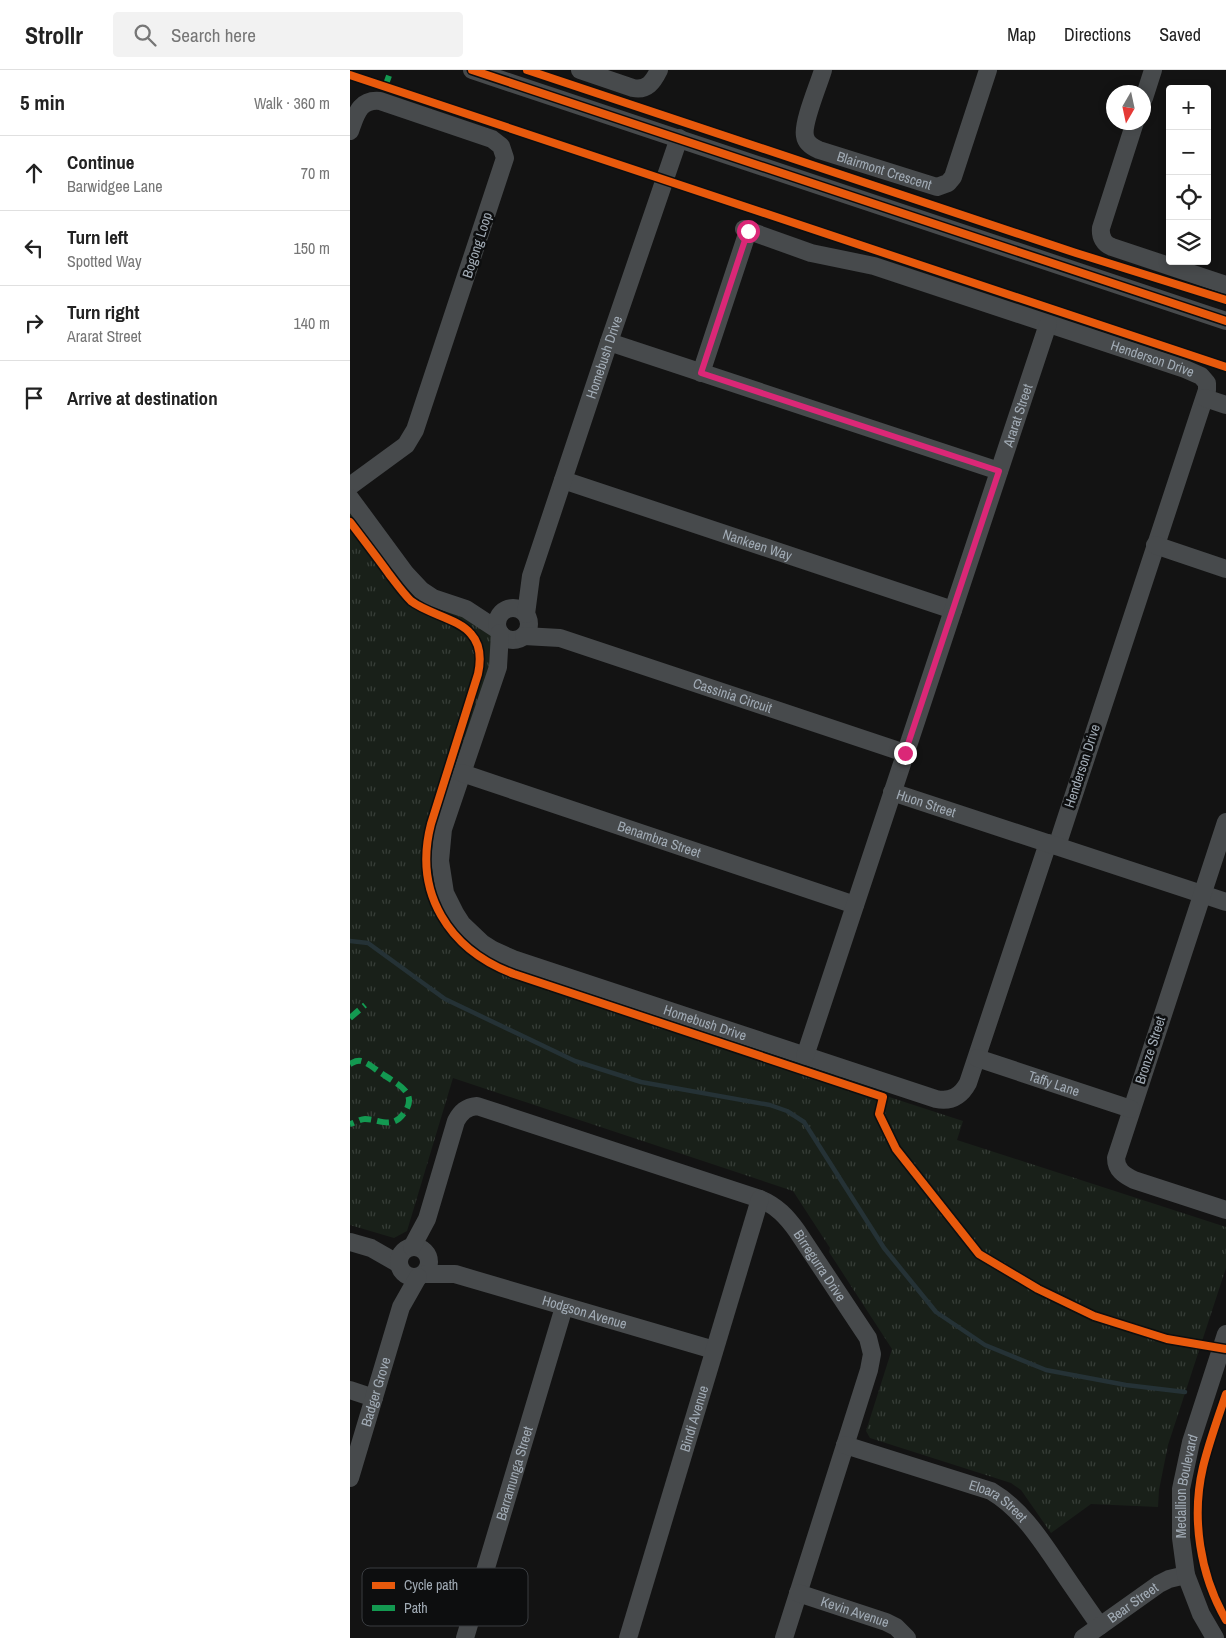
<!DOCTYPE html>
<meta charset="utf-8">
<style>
:root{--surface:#fff;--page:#f2f2f2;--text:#222;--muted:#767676;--line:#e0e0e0}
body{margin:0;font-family:"Archivo Narrow",sans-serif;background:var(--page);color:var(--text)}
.controls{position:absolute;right:15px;top:15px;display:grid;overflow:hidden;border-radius:5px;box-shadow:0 2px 8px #0003}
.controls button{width:45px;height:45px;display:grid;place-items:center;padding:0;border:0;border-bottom:1px solid var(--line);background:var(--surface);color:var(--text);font:25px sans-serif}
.compass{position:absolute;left:756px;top:15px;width:45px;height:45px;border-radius:50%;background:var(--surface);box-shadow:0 2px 8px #0003;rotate:189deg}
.stop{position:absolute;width:15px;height:15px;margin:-11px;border:4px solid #db2777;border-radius:50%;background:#fff}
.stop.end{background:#db2777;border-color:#fff;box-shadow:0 1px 5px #0008}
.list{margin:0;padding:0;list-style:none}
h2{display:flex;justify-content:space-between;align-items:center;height:65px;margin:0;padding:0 20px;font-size:21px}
h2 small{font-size:16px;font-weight:400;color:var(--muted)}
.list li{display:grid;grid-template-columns:32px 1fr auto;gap:15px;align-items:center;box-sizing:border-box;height:75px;padding:0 20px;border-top:1px solid var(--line)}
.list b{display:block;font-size:19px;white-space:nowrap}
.list p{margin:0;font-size:16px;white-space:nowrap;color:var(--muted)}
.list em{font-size:16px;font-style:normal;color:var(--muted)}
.icon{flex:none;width:28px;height:28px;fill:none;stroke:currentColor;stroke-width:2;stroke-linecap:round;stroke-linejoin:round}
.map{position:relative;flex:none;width:876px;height:1568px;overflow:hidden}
header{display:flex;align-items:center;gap:30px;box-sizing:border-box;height:70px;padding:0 25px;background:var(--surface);border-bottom:1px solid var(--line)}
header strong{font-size:24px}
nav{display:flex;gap:28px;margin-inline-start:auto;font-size:18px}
.search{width:350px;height:45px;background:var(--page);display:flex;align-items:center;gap:12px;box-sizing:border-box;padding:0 18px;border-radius:5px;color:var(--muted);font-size:19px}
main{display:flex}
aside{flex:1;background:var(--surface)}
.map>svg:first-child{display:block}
</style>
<header>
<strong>Strollr</strong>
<div class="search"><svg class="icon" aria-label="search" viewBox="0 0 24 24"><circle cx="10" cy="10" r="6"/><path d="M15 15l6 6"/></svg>Search here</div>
<nav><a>Map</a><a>Directions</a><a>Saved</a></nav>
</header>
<main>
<aside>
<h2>5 min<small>Walk · 360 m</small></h2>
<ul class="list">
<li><svg class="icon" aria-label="ahead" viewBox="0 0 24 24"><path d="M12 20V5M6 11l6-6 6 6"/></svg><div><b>Continue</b><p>Barwidgee Lane</p></div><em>70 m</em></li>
<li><svg class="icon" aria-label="left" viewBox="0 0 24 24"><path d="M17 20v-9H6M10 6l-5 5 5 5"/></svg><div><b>Turn left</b><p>Spotted Way</p></div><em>150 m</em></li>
<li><svg class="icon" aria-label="right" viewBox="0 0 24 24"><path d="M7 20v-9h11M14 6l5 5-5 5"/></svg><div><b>Turn right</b><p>Ararat Street</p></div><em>140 m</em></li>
<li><svg class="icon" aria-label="arrive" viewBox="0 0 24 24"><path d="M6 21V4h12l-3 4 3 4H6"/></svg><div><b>Arrive at destination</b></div></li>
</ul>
</aside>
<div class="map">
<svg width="876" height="1568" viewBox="0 0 876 1568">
<defs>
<pattern id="grass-tufts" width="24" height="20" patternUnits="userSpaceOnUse" patternTransform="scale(1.25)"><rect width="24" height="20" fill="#192019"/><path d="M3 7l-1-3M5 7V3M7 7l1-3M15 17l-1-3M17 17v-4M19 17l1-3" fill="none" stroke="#373e38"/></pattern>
</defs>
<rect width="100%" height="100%" fill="#131313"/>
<path fill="url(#grass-tufts)" d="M0,439L53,511L142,564V591L87,758L106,857L465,997L530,1020V1024L613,1051L607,1070L876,1157V1198L818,1375L809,1420L808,1437L741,1434L701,1463L671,1420L661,1413L520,1368L516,1361L542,1279L479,1182L480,1178L443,1121L103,1008L57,1161L44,1168L0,1155Z"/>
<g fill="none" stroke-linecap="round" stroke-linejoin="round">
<path stroke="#253236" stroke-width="4.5" d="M0,871L18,873L95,929L225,991L291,1012L420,1035L437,1041L454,1052L534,1178L586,1242L635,1275L696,1300L776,1315L835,1322"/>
<g stroke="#474a4c" stroke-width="18">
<path d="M122,0L876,251"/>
<path d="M230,0L283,18C297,21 303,12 309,0"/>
<path id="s1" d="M473,0C469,14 452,53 455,66C456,73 462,77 469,80L587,117L598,113L603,107L638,0"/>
<path d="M794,28L803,0"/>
<path d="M785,52L751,158C750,167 754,174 762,177L876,215"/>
<path d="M0,61C6,45 9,29 30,31L142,69L151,76L155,88L65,360L56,375L0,416"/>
<path id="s2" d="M394,159L461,183L524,196L835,299L851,306L857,313V320L850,341L707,776"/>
<path d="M259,272L649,401"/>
<path d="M351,303L398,161"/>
<path d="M855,328L876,335"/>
<path id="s3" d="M213,410L603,540"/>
<path d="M0,428L56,504L71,520L83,528L116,539L148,560"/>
<path d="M805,475L876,499"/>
<circle cx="163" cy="554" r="16"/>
<path id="s4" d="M176,544L181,506L259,272L329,68"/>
<path id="s5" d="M150,563L148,597L93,759L90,791L95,823L105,843L112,854L132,873L143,880L163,889L586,1029C601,1032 611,1026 618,1013L698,773"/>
<path id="s6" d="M174,566L210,568L555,683"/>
<path id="s7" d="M112,703L505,835"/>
<path id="s8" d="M542,722L876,832"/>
<path d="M876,752L766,1088C766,1100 774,1105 784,1110L876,1140"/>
<path id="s9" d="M455,986L698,254"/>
<path id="s10" d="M627,988L781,1039"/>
<path d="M0,1172L21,1178L49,1194"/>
<circle cx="64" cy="1192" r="15"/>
<path id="s11" d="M62,1177L77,1149L106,1051C111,1042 116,1037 127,1036L410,1129C427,1136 437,1147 447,1161L518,1268L522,1284L519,1300L434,1568"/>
<path id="s12" d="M75,1204H105L364,1280"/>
<path d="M0,1320L24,1328"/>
<path id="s13" d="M495,1375L641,1421C670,1438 689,1467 708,1495C722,1516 736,1536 750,1556"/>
<path id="s14" d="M0,1408L51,1237L68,1207"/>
<path id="s15" d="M448,1523L536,1552L546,1557L557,1568"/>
<path id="s16" d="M115,1568L214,1237"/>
<path id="s17" d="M278,1568L410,1129"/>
<path id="s18" d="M733,1568L809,1514L819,1509L836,1505"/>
<path id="s19" d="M865,1568L851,1544L836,1505L831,1468V1419L841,1372L876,1264"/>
</g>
<g stroke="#139951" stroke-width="6" stroke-dasharray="12 6" stroke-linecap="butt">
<path d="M35,17L41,0"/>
<path d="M0,948L15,935"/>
<path d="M0,994C4,992 6,990 11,991C19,993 27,1001 34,1005C47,1014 69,1023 54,1043C42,1060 29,1049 15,1049C10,1049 5,1053 0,1054"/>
</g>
<g stroke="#0d0e0f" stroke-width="11">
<g id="cycleway">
<path d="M122,0L876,251"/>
<path d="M177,0L726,183L876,230"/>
<path d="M0,5L876,297"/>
<path d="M0,452C13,469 26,486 39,504C46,513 53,523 61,531C78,544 109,549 121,564C131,575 131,590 128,604L81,754C63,823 99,880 164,904L533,1027L529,1044L546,1079L629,1184L688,1219L744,1246L817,1269L876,1279"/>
<path d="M876,1324C868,1348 859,1372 853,1397C841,1448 850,1505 876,1550"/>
</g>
</g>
<use href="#cycleway" stroke="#e8590c" stroke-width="8"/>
</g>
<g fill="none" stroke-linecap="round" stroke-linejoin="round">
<path stroke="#db2777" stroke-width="6" d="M398,161L351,303L649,401L555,683"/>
</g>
<g text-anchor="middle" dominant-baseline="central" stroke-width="5" stroke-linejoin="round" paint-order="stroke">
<g font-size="14" fill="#a2acb6" stroke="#0d0e0f">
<text stroke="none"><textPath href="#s1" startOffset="158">Blairmont Crescent</textPath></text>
<text transform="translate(127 175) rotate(-72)">Bogong Loop</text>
<text stroke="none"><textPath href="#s4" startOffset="269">Homebush Drive</textPath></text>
<text stroke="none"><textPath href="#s2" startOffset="429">Henderson Drive</textPath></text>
<text stroke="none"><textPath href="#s9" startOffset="675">Ararat Street</textPath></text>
<text stroke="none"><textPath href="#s3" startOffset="205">Nankeen Way</textPath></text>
<text stroke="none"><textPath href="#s6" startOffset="218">Cassinia Circuit</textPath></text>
<text transform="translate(732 696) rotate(-72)">Henderson Drive</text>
<text stroke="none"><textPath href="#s8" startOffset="36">Huon Street</textPath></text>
<text stroke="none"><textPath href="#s7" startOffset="208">Benambra Street</textPath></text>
<text stroke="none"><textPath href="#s5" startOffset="570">Homebush Drive</textPath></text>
<text transform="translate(800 980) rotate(-72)">Bronze Street</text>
<text stroke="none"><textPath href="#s10" startOffset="81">Taffy Lane</textPath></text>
<text stroke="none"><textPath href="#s11" startOffset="550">Birregurra Drive</textPath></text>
<text stroke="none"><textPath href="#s12" startOffset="165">Hodgson Avenue</textPath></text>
<text stroke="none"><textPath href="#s14" startOffset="90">Badger Grove</textPath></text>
<text stroke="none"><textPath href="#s17" startOffset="229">Bindi Avenue</textPath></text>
<text stroke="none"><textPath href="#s16" startOffset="172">Barramunga Street</textPath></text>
<text stroke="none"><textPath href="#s19" startOffset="159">Medallion Boulevard</textPath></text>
<text stroke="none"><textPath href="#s13" startOffset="164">Eloara Street</textPath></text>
<text stroke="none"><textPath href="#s18" startOffset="61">Bear Street</textPath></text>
<text stroke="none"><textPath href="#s15" startOffset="60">Kevin Avenue</textPath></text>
</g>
</g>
<rect x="12" y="1498" width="166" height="58" rx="8" fill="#0d0e0f" stroke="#3a3d41" stroke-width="1"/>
<rect x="22" y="1512" width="23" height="7" fill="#e8590c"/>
<rect x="22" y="1535" width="23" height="6" fill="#139951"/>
<g font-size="14" fill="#a2acb6">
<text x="54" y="1520">Cycle path</text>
<text x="54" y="1543">Path</text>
</g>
</svg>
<div class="controls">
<button>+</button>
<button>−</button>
<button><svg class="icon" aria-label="locate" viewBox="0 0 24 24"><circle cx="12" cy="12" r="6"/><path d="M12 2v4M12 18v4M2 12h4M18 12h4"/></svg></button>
<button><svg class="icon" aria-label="layers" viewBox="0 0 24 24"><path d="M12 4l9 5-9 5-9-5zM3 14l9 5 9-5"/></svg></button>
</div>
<svg class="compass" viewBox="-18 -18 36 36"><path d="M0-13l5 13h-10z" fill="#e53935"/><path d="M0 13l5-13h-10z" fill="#767676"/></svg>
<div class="stop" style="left:398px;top:161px"></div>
<div class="stop end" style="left:555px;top:683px"></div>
</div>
</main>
